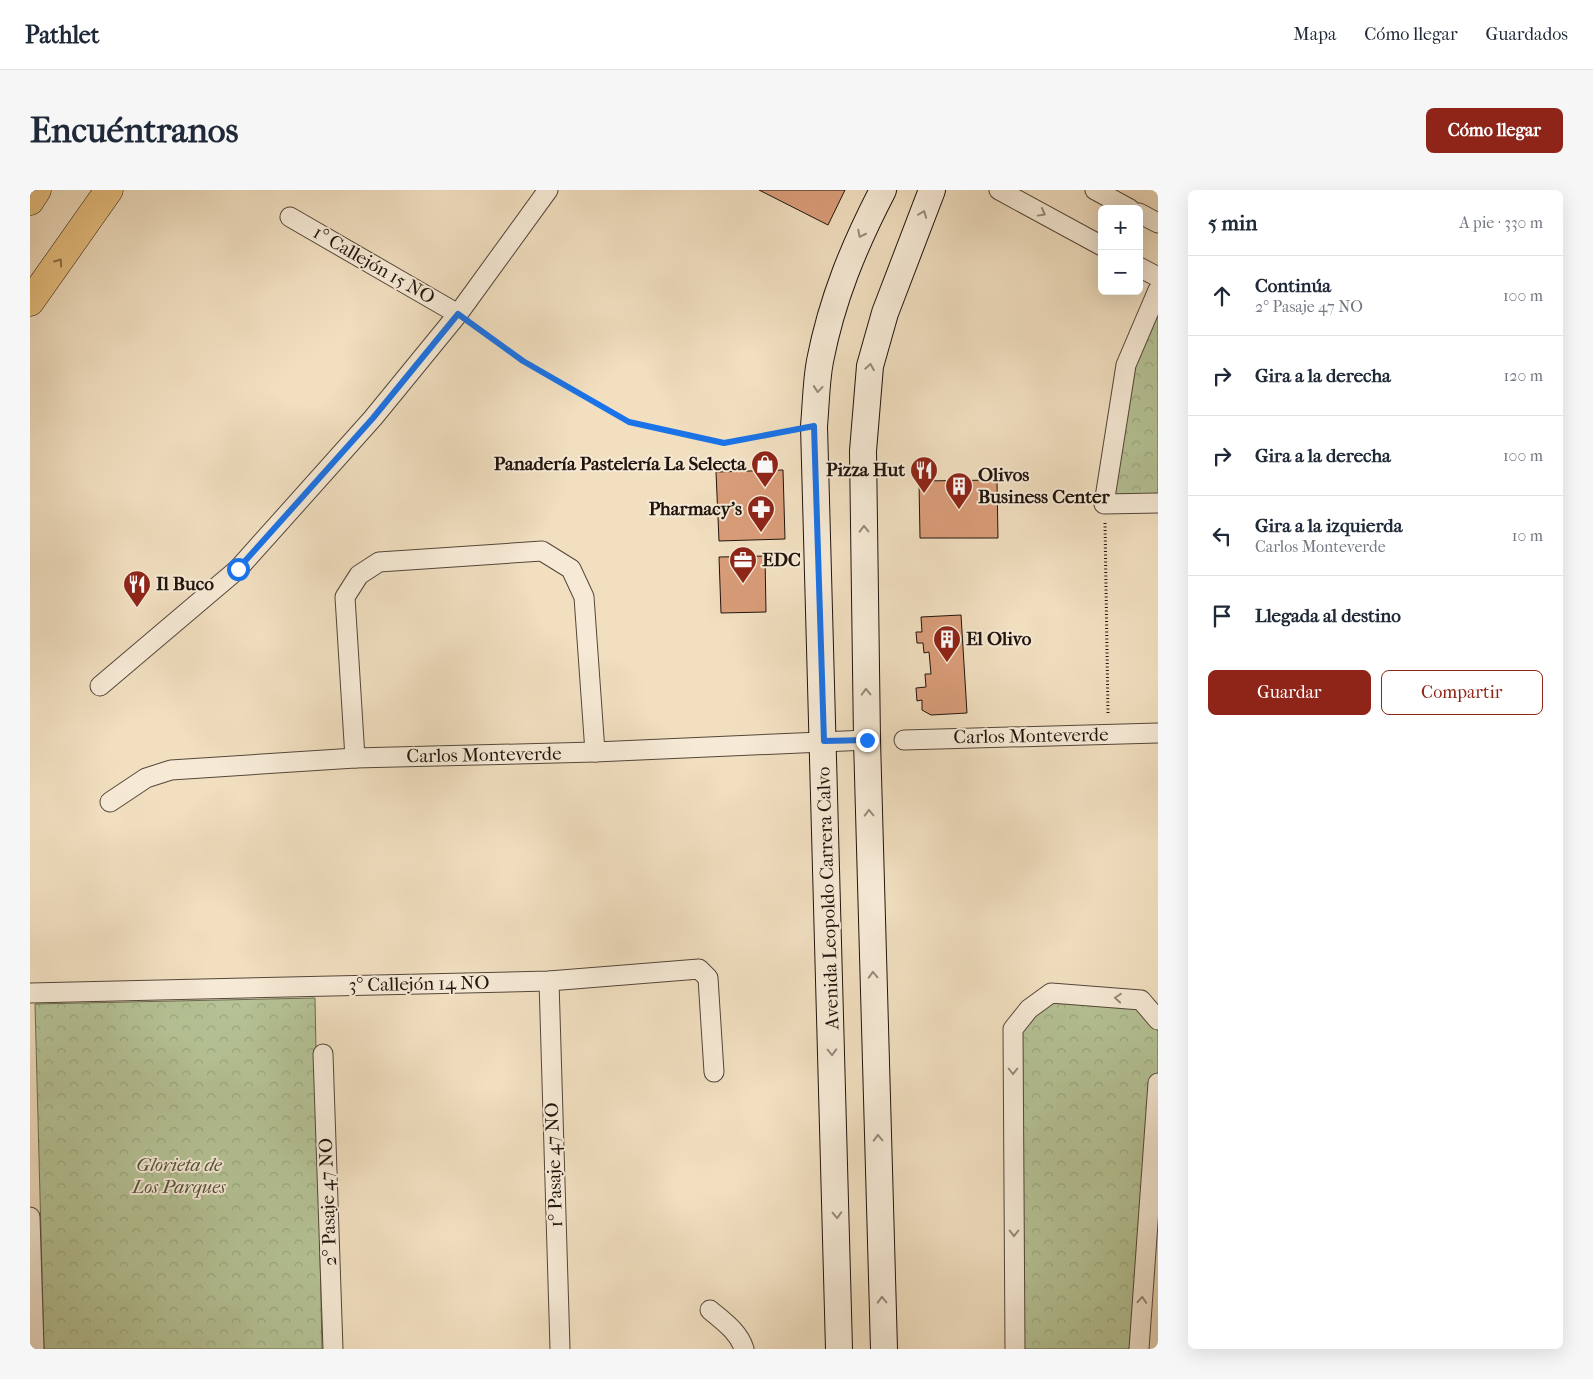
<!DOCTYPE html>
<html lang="es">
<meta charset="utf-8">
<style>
:root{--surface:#fff;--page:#f6f6f7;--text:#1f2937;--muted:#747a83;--line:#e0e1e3;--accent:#8f2418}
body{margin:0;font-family:"IM FELL French Canon",serif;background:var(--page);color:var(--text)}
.controls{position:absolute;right:15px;top:15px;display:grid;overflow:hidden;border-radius:8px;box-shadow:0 5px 20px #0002}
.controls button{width:45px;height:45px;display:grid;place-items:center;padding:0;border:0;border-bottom:1px solid var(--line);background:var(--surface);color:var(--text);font:25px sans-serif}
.stop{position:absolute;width:15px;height:15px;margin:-11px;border:4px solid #1a73e8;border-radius:50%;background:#fff}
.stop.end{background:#1a73e8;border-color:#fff;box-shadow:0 1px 5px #0008}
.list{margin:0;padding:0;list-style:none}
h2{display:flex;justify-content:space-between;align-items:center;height:65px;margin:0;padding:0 20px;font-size:21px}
h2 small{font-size:16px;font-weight:400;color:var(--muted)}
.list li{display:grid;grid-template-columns:32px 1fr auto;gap:15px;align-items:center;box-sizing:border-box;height:80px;padding:0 20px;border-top:1px solid var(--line)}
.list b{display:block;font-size:19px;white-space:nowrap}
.list p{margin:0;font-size:16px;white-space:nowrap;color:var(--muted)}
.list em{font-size:16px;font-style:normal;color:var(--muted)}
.actions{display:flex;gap:10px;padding:15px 20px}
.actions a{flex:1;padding:11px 0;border:1px solid var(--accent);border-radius:8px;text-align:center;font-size:18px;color:var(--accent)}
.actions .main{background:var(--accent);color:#fff}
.icon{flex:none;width:28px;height:28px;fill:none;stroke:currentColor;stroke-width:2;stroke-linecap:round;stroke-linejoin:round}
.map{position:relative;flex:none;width:1128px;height:1159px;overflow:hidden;border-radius:8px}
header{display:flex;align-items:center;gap:30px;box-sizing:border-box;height:70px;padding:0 25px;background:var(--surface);border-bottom:1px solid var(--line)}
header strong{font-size:24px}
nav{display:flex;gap:28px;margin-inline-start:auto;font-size:18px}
.intro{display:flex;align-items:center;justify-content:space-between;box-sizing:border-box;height:120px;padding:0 30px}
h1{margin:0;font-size:35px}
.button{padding:12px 22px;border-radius:8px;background:var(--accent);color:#fff;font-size:18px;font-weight:700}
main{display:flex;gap:30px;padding:0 30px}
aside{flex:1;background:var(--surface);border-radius:8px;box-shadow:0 5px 20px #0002}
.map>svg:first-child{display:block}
</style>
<header>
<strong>Pathlet</strong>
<nav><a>Mapa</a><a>Cómo llegar</a><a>Guardados</a></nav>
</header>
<div class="intro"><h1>Encuéntranos</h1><a class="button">Cómo llegar</a></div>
<main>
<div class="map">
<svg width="1128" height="1159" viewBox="0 0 1128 1159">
<defs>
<pattern id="park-crowns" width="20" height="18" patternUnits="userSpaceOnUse" patternTransform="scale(1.25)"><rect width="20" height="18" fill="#b5c396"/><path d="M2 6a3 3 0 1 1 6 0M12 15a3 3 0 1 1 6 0" fill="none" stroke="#9ba780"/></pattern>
</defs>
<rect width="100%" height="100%" fill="#f1dfc0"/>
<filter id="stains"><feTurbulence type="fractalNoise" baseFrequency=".004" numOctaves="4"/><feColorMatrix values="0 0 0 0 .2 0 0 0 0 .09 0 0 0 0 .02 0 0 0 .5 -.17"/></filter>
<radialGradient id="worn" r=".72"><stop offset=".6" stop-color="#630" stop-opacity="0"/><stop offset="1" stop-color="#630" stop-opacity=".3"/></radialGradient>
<g fill="url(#park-crowns)" stroke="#6a6c52">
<path d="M1128,100V313L1074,314L1096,175Z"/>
<path d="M1021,803L1111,810L1128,830V893L1109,1159H985L983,839Z"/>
<path d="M285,808L292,1159H14L5,814Z"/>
</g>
<g fill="#d99d79" stroke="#20140d">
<path d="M729,0H815L798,35Z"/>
<path d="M753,280L755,349L689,351L686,282Z"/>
<path d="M967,290L968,348H890L889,291Z"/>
<path d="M735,366L736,422L691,423L689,367Z"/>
<path d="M931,425L937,523L901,525L892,520V510L887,511L886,498L896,497L895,484H901L899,462L894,463L893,453H887L886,442H892L891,427Z"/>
</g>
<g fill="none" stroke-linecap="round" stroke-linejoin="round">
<g stroke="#54473a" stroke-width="21">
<g id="minor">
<path d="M969,0L1072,56"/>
<path d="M1065,0L1100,19"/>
<path d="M1109,23L1128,33"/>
<path d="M260,27L428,124"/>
<path d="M1109,77L1128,87"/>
<path d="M1128,100L1096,175L1074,314L1128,313"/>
<path d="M70,496L208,379L343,228L428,124L518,0"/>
<path d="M874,550L1128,543"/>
<path d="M325,568L315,407L329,385L349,372L512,361L541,379L554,407L565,562"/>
<path d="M80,612L116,588L141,580L325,568L565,562L837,550"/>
<path d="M519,791L530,1159"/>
<path d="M0,803L519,791L669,779L678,788L684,882"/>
<path d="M293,864L303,1159"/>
<path d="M0,1027L4,1159"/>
<path d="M680,1120C693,1131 709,1142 714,1159"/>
<path d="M985,1159L983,839L999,819L1021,803L1111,810L1128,830"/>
<path d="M1109,1159L1128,893"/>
</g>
</g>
<g stroke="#20140d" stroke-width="28">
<g id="secondary">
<path d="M809,1159L784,236C786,214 786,192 790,171C802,109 824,56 853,0"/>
<path d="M854,1159L837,550L833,261L840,176L855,123L902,0"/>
</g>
</g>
<g stroke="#20140d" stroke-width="29">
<g id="trunk">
<path d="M0,11L7,0"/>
<path d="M0,112L79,0"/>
</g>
</g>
<g stroke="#20140d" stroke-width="3" stroke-dasharray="1 2.5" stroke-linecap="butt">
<path d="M444,136L493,171L599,232L694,253L762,240"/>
<path d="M1075,333L1078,524"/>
</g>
<use href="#minor" stroke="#f6ead6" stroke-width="19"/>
<use href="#secondary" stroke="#f6ead6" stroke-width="26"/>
<use href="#trunk" stroke="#e8c080" stroke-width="28"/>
</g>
<defs><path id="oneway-chevron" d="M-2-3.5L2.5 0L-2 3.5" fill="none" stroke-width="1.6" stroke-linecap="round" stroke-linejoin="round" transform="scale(1.25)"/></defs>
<g stroke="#968a7c">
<use href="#oneway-chevron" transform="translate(1012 23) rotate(29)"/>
<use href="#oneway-chevron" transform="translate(893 24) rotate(-69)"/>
<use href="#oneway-chevron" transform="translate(831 44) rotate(117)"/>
<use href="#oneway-chevron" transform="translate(840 177) rotate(-81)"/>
<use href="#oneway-chevron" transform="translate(788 199) rotate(95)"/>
<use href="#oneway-chevron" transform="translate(834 339) rotate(-91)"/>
<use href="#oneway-chevron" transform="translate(836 502) rotate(-91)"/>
<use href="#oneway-chevron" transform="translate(839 623) rotate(-92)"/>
<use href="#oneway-chevron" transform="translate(843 785) rotate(-92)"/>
<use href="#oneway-chevron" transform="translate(1088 808) rotate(-175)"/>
<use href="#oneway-chevron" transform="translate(802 862) rotate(88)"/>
<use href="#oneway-chevron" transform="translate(983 881) rotate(90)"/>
<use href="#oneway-chevron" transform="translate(848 948) rotate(-92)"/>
<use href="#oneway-chevron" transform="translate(807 1025) rotate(88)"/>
<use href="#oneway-chevron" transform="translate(984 1043) rotate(90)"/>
<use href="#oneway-chevron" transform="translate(852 1110) rotate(-92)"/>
<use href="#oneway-chevron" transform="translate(1112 1110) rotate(-86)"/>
</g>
<use stroke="#8e734c" href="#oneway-chevron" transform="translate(29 72) rotate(-55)"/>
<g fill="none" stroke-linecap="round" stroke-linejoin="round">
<path stroke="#1a73e8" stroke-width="6" d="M208,379L343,228L428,124L493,171L599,232L694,253L784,236L794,551L837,550"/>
</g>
<defs>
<g id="shop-pin" transform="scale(1.4375)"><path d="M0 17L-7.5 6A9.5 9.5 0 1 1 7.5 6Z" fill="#8f2418" stroke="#f6ead6"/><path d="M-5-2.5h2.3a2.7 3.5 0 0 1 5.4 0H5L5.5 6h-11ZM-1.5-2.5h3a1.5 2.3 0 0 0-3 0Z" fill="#fff"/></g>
<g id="restaurant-pin" transform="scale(1.4375)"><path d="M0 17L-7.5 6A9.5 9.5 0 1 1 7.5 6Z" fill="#8f2418" stroke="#f6ead6"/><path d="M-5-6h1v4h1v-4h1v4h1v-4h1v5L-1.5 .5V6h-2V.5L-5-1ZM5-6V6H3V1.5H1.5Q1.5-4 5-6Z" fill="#fff"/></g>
<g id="building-pin" transform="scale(1.4375)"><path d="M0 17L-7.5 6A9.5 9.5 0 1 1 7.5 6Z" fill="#8f2418" stroke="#f6ead6"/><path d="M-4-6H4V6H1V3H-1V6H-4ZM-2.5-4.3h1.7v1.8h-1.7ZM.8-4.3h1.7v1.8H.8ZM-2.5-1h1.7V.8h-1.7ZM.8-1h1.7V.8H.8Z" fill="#fff"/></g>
<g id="pharmacy-pin" transform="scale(1.4375)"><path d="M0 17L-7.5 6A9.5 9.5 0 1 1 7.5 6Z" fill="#8f2418" stroke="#f6ead6"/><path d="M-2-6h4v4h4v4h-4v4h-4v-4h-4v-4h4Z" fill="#fff"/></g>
<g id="office-pin" transform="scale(1.4375)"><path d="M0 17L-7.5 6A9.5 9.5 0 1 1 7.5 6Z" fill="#8f2418" stroke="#f6ead6"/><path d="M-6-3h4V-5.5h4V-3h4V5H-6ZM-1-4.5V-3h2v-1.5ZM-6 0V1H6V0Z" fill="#fff"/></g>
</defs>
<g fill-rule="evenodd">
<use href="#shop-pin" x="735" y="274"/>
<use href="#restaurant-pin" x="894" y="280"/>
<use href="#building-pin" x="929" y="296"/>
<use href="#pharmacy-pin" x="731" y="319"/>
<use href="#office-pin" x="713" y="370"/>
<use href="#restaurant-pin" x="107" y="394"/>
<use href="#building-pin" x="917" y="449"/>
</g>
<g text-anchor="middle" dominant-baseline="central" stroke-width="4" stroke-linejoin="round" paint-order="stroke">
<g font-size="19" fill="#20140d" stroke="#f6ead6">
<text transform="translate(344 75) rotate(30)">1° Callejón 15 NO</text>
<text transform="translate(1001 546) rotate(-1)">Carlos Monteverde</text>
<text transform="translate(454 565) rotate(-1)">Carlos Monteverde</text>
<text transform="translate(798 708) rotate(-92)">Avenida Leopoldo Carrera Calvo</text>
<text transform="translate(389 794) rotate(-1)">3° Callejón 14 NO</text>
<text transform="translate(524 975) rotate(-92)">1° Pasaje 47 NO</text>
<text transform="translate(298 1012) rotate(-92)">2° Pasaje 47 NO</text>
</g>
<g font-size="19" font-weight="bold" fill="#20140d" stroke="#f6ead6" text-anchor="start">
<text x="716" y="274" text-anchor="end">Panadería Pastelería La Selecta</text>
<text x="875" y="280" text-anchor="end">Pizza Hut</text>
<text x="948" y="285">Olivos<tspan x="948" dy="22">Business Center</tspan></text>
<text x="712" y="319" text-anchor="end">Pharmacy's</text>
<text x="732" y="370">EDC</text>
<text x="126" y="394">Il Buco</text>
<text x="936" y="449">El Olivo</text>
</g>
<g font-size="19" font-style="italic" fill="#54513d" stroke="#f6ead6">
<text x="149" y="975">Glorieta de<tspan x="149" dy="22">Los Parques</tspan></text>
</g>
</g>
<rect width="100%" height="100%" filter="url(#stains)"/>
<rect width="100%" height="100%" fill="url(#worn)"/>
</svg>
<div class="controls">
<button>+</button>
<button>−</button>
</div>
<div class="stop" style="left:208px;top:379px"></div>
<div class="stop end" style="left:837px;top:550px"></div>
</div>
<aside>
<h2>5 min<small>A pie · 330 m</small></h2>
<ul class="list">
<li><svg class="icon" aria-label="ahead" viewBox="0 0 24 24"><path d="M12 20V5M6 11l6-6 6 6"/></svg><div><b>Continúa</b><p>2° Pasaje 47 NO</p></div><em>100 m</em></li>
<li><svg class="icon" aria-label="right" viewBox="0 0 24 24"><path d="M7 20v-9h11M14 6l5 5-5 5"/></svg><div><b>Gira a la derecha</b></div><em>120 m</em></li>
<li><svg class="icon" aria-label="right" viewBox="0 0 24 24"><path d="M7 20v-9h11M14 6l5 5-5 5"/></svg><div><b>Gira a la derecha</b></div><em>100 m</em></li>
<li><svg class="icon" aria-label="left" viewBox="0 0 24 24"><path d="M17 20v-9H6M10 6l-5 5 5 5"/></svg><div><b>Gira a la izquierda</b><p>Carlos Monteverde</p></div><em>10 m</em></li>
<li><svg class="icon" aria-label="arrive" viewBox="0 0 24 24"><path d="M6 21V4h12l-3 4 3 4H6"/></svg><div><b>Llegada al destino</b></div></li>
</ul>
<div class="actions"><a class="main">Guardar</a><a>Compartir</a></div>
</aside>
</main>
